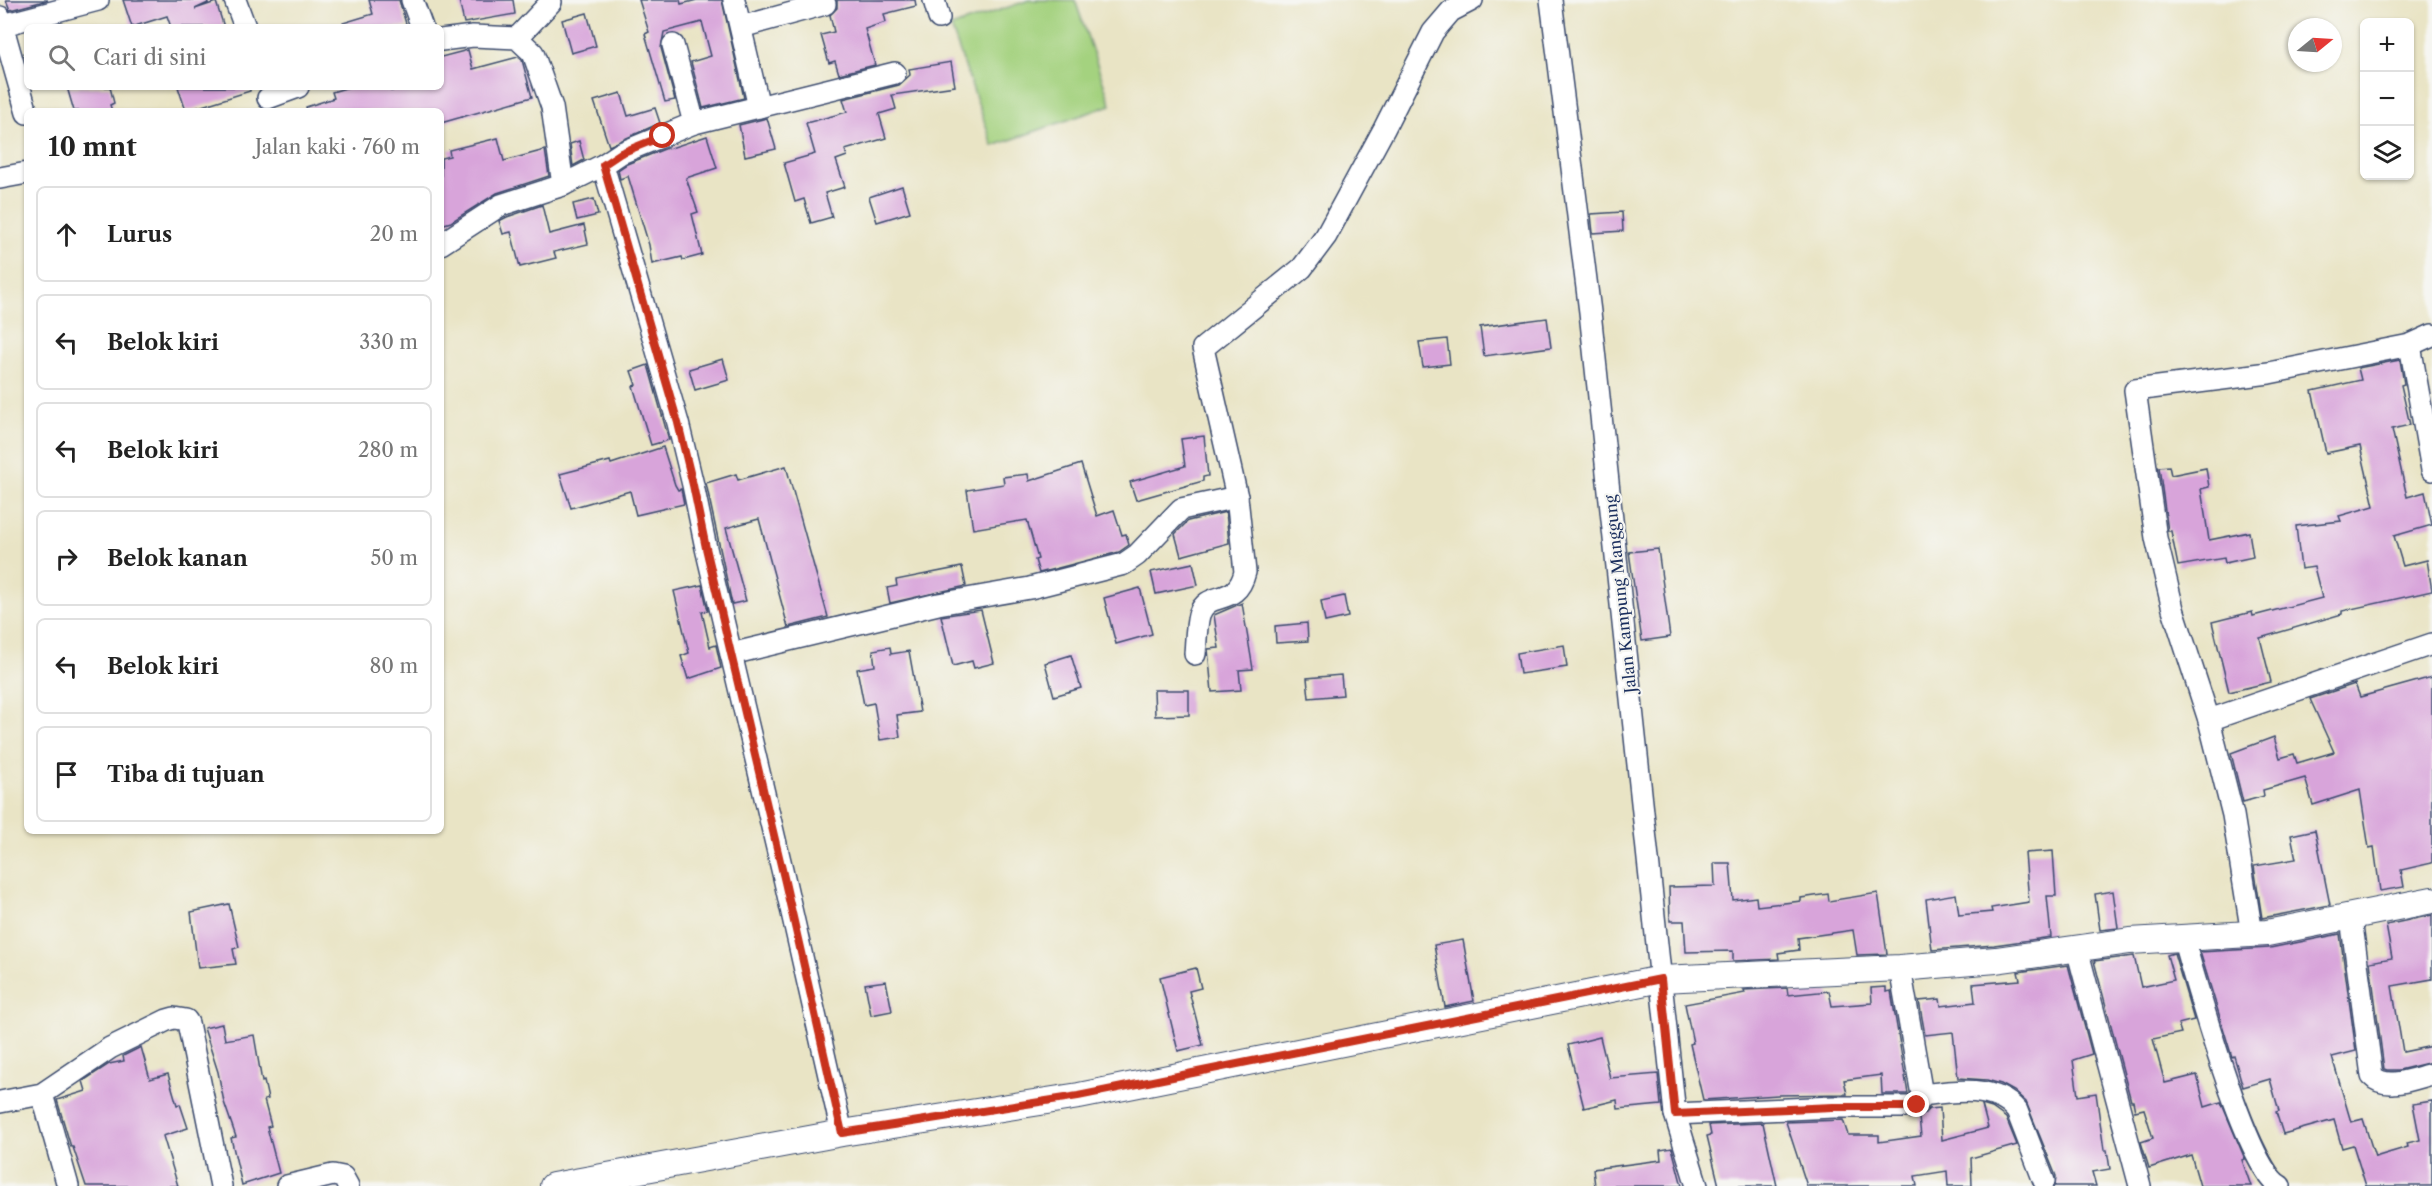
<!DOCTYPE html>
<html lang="id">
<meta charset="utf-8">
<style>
:root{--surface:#fff;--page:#f2f2f2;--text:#222;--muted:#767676;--line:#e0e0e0}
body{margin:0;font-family:"Libre Caslon Text",serif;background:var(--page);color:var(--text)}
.controls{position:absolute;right:18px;top:18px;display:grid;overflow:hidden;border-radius:9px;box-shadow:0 2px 4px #0004}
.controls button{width:54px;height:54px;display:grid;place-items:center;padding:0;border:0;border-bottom:2px solid var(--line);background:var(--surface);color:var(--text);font:30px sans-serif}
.compass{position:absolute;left:2288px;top:18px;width:54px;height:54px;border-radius:50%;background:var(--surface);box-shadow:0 2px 4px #0004;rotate:72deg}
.stop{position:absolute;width:18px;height:18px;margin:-14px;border:4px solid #c8321e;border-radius:50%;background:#fff}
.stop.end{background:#c8321e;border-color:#fff;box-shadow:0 2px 6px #0008}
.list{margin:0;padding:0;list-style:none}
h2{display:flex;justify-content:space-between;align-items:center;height:78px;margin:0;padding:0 24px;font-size:26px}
h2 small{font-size:20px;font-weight:400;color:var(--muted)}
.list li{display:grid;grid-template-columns:39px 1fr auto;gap:18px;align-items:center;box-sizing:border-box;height:96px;margin:0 12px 12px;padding:0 12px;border:2px solid var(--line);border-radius:9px}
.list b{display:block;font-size:22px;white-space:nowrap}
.list em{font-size:20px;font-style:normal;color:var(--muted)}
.icon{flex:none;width:33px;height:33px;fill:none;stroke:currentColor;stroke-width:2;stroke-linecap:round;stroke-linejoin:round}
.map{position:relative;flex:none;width:2432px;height:1186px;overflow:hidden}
.search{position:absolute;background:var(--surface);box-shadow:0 2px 4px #0004;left:24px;top:24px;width:420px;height:66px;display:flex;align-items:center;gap:15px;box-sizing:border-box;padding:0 21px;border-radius:9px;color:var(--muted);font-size:22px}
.panel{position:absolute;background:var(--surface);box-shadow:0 2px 4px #0004;left:24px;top:108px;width:420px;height:726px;border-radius:9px}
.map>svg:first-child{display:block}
</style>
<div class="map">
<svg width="2432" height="1186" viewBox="0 0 2432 1186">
<rect width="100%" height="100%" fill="#f6f6f2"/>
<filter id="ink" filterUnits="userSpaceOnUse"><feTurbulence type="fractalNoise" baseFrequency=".0167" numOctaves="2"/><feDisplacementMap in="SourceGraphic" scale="12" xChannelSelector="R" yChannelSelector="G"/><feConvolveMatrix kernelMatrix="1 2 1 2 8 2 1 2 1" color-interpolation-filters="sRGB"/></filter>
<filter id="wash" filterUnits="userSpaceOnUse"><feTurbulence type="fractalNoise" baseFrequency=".008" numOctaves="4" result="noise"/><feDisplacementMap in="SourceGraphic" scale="24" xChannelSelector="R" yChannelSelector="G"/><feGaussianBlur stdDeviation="1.35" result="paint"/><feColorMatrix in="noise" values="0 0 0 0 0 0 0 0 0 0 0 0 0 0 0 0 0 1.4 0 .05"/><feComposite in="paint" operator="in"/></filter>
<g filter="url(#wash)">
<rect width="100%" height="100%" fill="#e9e4c5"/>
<path fill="#a4d27f" stroke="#60806e" stroke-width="1.5" d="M1029,0H1075L1111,105L993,146L951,27Z"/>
<g id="blocks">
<g fill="#d8a4da">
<path d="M6,0H48L10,10Z"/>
<path d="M123,0H207L208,3L195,9L216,2L224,27H171L167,16L132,27Z"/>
<path d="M369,0H399L407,27H343V23L373,14Z"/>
<path d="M459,0H513L515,14L464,23Z"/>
<path d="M639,0H680L681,4L697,0H722L744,98L703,108L691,62L711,56L702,22L664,32L661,48L675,100L665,102L645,34L649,32Z"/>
<path d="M837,0H915L916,6L884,14L886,22L865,29L875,65L839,74L835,61L829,63L821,35L834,32L830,15L837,8Z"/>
<path d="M587,13L596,46L571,53L562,20Z"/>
<path d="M468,50L473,69L518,57L522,60L532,97L441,123V111H307L306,107L334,98L332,92L349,87H390L391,91L406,87H441V57Z"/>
<path d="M951,62L955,86L892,95L896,109L879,114L886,138L845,150L847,156L836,160L845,187L825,193L832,217L811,223L804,199L795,202L784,163L815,154L806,123L847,112L843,99L899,85L910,75L909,69Z"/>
<path d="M67,87H110L114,103L110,105L112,111H74Z"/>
<path d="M178,87H250V91L186,111Z"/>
<path d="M621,93L628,116L655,108L660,123L609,146L594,101Z"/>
<path d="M767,118L776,149L745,156L739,125Z"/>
<path d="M707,136L717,168L686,178L698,212L692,214L702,255L683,260L682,257L652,264L649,245L628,176L620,179L618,170L627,164L667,148L668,149Z"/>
<path d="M498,138L504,161L545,150L549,176L497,193L451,222L441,225V158L450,156L449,150Z"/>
<path d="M579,141L584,160L573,166L570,144Z"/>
<path d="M902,186L910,212L877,222L869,197Z"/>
<path d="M594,199L598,215L577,220L573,204Z"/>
<path d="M542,205L549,234L584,225L588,244L554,252L556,258L520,267L511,232L503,234L499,221L507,217Z"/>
<path d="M1622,212L1623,231L1593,233L1591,214Z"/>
<path d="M1547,318L1551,347L1484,356L1480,327Z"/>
<path d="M1447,339L1450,364L1423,367L1419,342Z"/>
<path d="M723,359L729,380L695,390L689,369Z"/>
<path d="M2400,360L2404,384L2401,385L2410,425L2392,429L2407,497L2425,492L2432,525L2394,536L2403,566L2427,560L2432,591L2342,611V614L2260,638L2271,682L2229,692L2212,622L2252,612L2253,616L2322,598L2314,567L2301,569L2296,526L2341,521L2339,516L2374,506L2360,446L2326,453L2312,391L2361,380L2358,368Z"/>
<path d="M648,365L669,440L651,445L633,386L636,385L631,371Z"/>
<path d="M1204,436L1208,476L1203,477V481L1136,500L1130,482L1185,466L1181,439Z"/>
<path d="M663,447L675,485L678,490L681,489L684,504L636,515L630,491L571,508L560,474L610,461L611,464Z"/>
<path d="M1081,464L1097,516L1114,510L1122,535L1126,534L1129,545L1119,552L1039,573L1035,560L1038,559L1027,520L973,529L967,490L1004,484L1003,477L1028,474L1029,481Z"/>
<path d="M786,466L828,617L788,627L759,519L726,528L746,601L732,604L706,483L736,474L738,480Z"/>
<path d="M2169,466L2171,475L2206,468L2209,487L2201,489L2209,540L2249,532L2253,557L2225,563L2224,558L2178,566L2171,531H2168L2159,467Z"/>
<path d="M1226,512L1229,543L1181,556L1175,534L1188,521Z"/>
<path d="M1658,549L1670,637L1642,641L1629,552Z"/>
<path d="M1193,563L1198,585L1156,594L1151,572Z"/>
<path d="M962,567L966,586L890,603L887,588L897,586L896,580Z"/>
<path d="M702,585L708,611L702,612L710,647L716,645L721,668L688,679L681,656L689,653L674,591Z"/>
<path d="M1140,588L1152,634L1116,644L1104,598Z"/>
<path d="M1344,596L1348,617L1325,622L1321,601Z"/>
<path d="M1242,603L1253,669L1239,670L1241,690L1212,692L1208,649L1219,648L1214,615Z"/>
<path d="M981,610L994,663L974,668L972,661L953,666L941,616Z"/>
<path d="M1307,623L1308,641L1276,643L1275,626Z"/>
<path d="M1564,645L1567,667L1520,674L1517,653Z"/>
<path d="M890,647L891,654L909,651L920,712L897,715L900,737L880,740L874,703L864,705L857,669L875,666L873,650Z"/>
<path d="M1071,655L1081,688L1054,696L1045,663Z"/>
<path d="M1341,675L1343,695L1309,698L1307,678Z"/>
<path d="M2432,677V863L2401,870L2404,887L2380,891L2374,847L2369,848L2360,790L2313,805L2305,778L2263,790L2264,796L2243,802L2231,753L2274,737L2280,758L2294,754L2297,763L2334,752L2310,699L2355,684L2360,697Z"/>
<path d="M1154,690H1189V715L1155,716Z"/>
<path d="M2315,830L2330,905L2262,918L2254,866L2296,859L2291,835Z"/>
<path d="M2053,851L2056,896H2047L2051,937L1994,945L1932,950L1926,899L1956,894L1959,915L1992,912L1991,908L2029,902L2025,853Z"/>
<path d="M1714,863H1730L1733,900L1756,897L1757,906L1801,901V898L1828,894L1829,901L1878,893L1887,954L1857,955L1853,930L1798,938L1799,950L1778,953L1779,959L1733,961V951L1686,952L1684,921H1670L1669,887L1715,886Z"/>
<path d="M2113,891L2118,928L2100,930L2095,894Z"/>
<path d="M229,904L239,947L233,949L236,964L198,968L191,912Z"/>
<path d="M2432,915V979L2392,986L2403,1052L2432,1046V1062L2399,1070H2387L2384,1069L2370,962L2392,958L2386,925Z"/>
<path d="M2340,934L2356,1051L2332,1057L2351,1122L2363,1119L2375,1157L2408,1147L2407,1143L2420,1140L2413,1104L2432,1101V1186H2366L2353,1145L2342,1148L2334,1120L2283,1134L2276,1112L2279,1111L2270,1079L2243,1087L2234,1056L2232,1057L2200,952L2270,948Z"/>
<path d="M1463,940L1474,1001L1445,1007L1434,945Z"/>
<path d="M2174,953L2194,1020L2178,1024L2181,1033L2153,1039L2165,1083L2197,1075L2205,1107L2221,1102L2245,1159L2242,1160L2251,1186H2200L2191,1155L2149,1168L2141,1142L2153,1138L2144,1109L2135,1111L2133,1101H2131L2094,961L2134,956L2141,987L2174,980L2167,955Z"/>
<path d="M2068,965L2092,1054L2073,1060L2078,1096L2096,1093L2104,1150H2107L2110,1169L2092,1172L2096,1186H2055L2056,1176L2026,1102L2014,1091L2001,1084L1987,1080L1958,1078L1953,1032L1925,1035L1919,1001L1940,999L1941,1006L1975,1002L1973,984L2020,980L2018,972Z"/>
<path d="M1196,968L1201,988L1189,991L1203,1045L1178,1051L1160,977Z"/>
<path d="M886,981L892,1011L871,1015L865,984Z"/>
<path d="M1886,987V992L1891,991L1908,1094H1882L1881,1075L1844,1080L1847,1094L1778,1095L1703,1100L1690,1044L1693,1043L1685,1004L1745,993L1744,990L1787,988L1788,995L1829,991L1832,1006L1872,1003L1871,988Z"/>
<path d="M222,1024L225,1040L254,1035L262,1082L264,1081L268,1099L264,1100L271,1126L267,1127L279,1173L242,1185L231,1138L236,1137L224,1102L218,1072L204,1028Z"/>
<path d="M1600,1037L1610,1078L1658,1074L1661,1105L1618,1109L1617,1100L1584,1108L1568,1045Z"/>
<path d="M141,1047L150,1079L168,1074L177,1105L180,1104L188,1128L163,1136L178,1186H86L73,1147H71L57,1100L86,1091L83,1081L109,1064L124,1061L123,1056Z"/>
<path d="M1982,1105L1992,1108L2006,1118L2017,1145L1971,1158L1972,1186H1948L1947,1171L1915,1176L1917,1186H1807L1786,1122L1843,1120L1848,1135H1879V1142L1921,1136L1919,1118L1929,1109L1940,1108L1942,1140L1988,1128Z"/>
<path d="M1763,1123L1777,1186H1719L1707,1136L1711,1135L1709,1125Z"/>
<path d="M1672,1148L1682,1186H1595L1593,1169L1661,1160L1660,1150Z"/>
</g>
</g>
</g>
<g filter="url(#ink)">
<use href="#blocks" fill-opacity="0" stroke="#3a4a6d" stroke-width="1.5"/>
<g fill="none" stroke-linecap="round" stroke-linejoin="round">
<g stroke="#3a4a6d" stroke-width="24">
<g id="minor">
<path d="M235,0L245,27"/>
<path d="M412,0L422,27"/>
<path d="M734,0L759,107"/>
<path d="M934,0L939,18"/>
<path d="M1551,0L1590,312L1675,1114L1697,1186"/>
<path d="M0,17L27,113"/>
<path d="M3,25L98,0"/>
<path d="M741,27L825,4"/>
<path d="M517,38L551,2"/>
<path d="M441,40L473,36L517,38L533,53L552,107L563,185"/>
<path d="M268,98L298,87"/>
<path d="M694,123L895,73"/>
<path d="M603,165L678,423L693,485L706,548L785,882L842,1133"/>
<path d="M0,178L27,173"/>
<path d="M441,244L501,205L563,185L603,165L621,153L694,123L673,45"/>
<path d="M2410,345L2432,470"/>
<path d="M731,654L938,604L1030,588L1124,564L1137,555L1181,509L1237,497"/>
<path d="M1195,654C1196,642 1196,627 1199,615C1208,588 1236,609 1245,572L1237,497L1203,348L1302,268L1326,236L1384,129L1433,32L1451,11L1472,0"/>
<path d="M2209,720L2432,644"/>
<path d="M2351,918L2372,1076C2386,1091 2415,1078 2432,1074"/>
<path d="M2252,934L2233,815L2209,720L2173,609L2156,538L2135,390L2269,373L2410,345L2432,335"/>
<path d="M2183,938C2195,980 2247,1169 2280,1186"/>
<path d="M2077,949L2140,1186"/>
<path d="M42,1094L68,1186"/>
<path d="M1922,1095C1952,1091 1995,1084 2017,1111L2044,1181"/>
<path d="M0,1102L42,1094L110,1048L167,1020L174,1018L186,1020L188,1023L221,1186"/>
<path d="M1675,1114L1834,1107H1912L1917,1105L1922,1095L1900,968"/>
<path d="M287,1186L333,1175L343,1177L348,1186"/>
</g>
</g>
<g stroke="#3a4a6d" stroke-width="28">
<path id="tertiary" d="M553,1186L842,1133L1079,1096L1661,979L1900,968L1996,960L2130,941L2267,933L2432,900"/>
</g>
<use href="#minor" stroke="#fff" stroke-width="21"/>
<use href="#tertiary" stroke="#fff" stroke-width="26"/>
</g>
</g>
<g fill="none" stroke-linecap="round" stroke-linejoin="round" filter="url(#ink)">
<path stroke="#c8321e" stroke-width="8" d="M663,136L621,153L603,165L678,423L693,485L706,548L785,882L842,1133L1078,1096L1661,979L1675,1114L1833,1107H1912L1917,1105"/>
</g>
<g text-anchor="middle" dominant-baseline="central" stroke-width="4.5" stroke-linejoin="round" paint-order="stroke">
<g font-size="16" fill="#1b2f5e" stroke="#f6f6f2">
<text transform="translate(1620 594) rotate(-96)">Jalan Kampung Manggung</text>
</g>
</g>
</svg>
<div class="controls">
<button>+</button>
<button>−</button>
<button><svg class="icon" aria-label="layers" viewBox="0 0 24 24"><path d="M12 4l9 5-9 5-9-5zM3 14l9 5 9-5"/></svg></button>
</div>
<svg class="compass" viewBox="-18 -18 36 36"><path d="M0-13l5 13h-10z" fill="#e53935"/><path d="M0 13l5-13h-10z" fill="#767676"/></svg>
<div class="stop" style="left:663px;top:136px"></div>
<div class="stop end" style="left:1917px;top:1105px"></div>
<div class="search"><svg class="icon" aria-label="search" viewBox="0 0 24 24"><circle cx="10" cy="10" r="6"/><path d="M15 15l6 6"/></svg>Cari di sini</div>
<section class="panel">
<h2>10 mnt<small>Jalan kaki · 760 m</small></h2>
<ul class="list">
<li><svg class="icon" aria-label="ahead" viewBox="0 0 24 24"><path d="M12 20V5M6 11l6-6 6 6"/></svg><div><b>Lurus</b></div><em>20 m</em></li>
<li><svg class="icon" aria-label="left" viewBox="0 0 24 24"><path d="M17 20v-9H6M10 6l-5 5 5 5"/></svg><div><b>Belok kiri</b></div><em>330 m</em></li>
<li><svg class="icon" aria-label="left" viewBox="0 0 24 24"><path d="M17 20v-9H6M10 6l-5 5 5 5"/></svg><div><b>Belok kiri</b></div><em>280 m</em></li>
<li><svg class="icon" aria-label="right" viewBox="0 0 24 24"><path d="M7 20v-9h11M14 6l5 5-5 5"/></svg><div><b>Belok kanan</b></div><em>50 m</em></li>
<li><svg class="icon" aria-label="left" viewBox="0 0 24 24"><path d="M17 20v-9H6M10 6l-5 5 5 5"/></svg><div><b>Belok kiri</b></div><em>80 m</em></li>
<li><svg class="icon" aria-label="arrive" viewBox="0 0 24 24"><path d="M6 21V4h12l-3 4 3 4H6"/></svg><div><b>Tiba di tujuan</b></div></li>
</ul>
</section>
</div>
